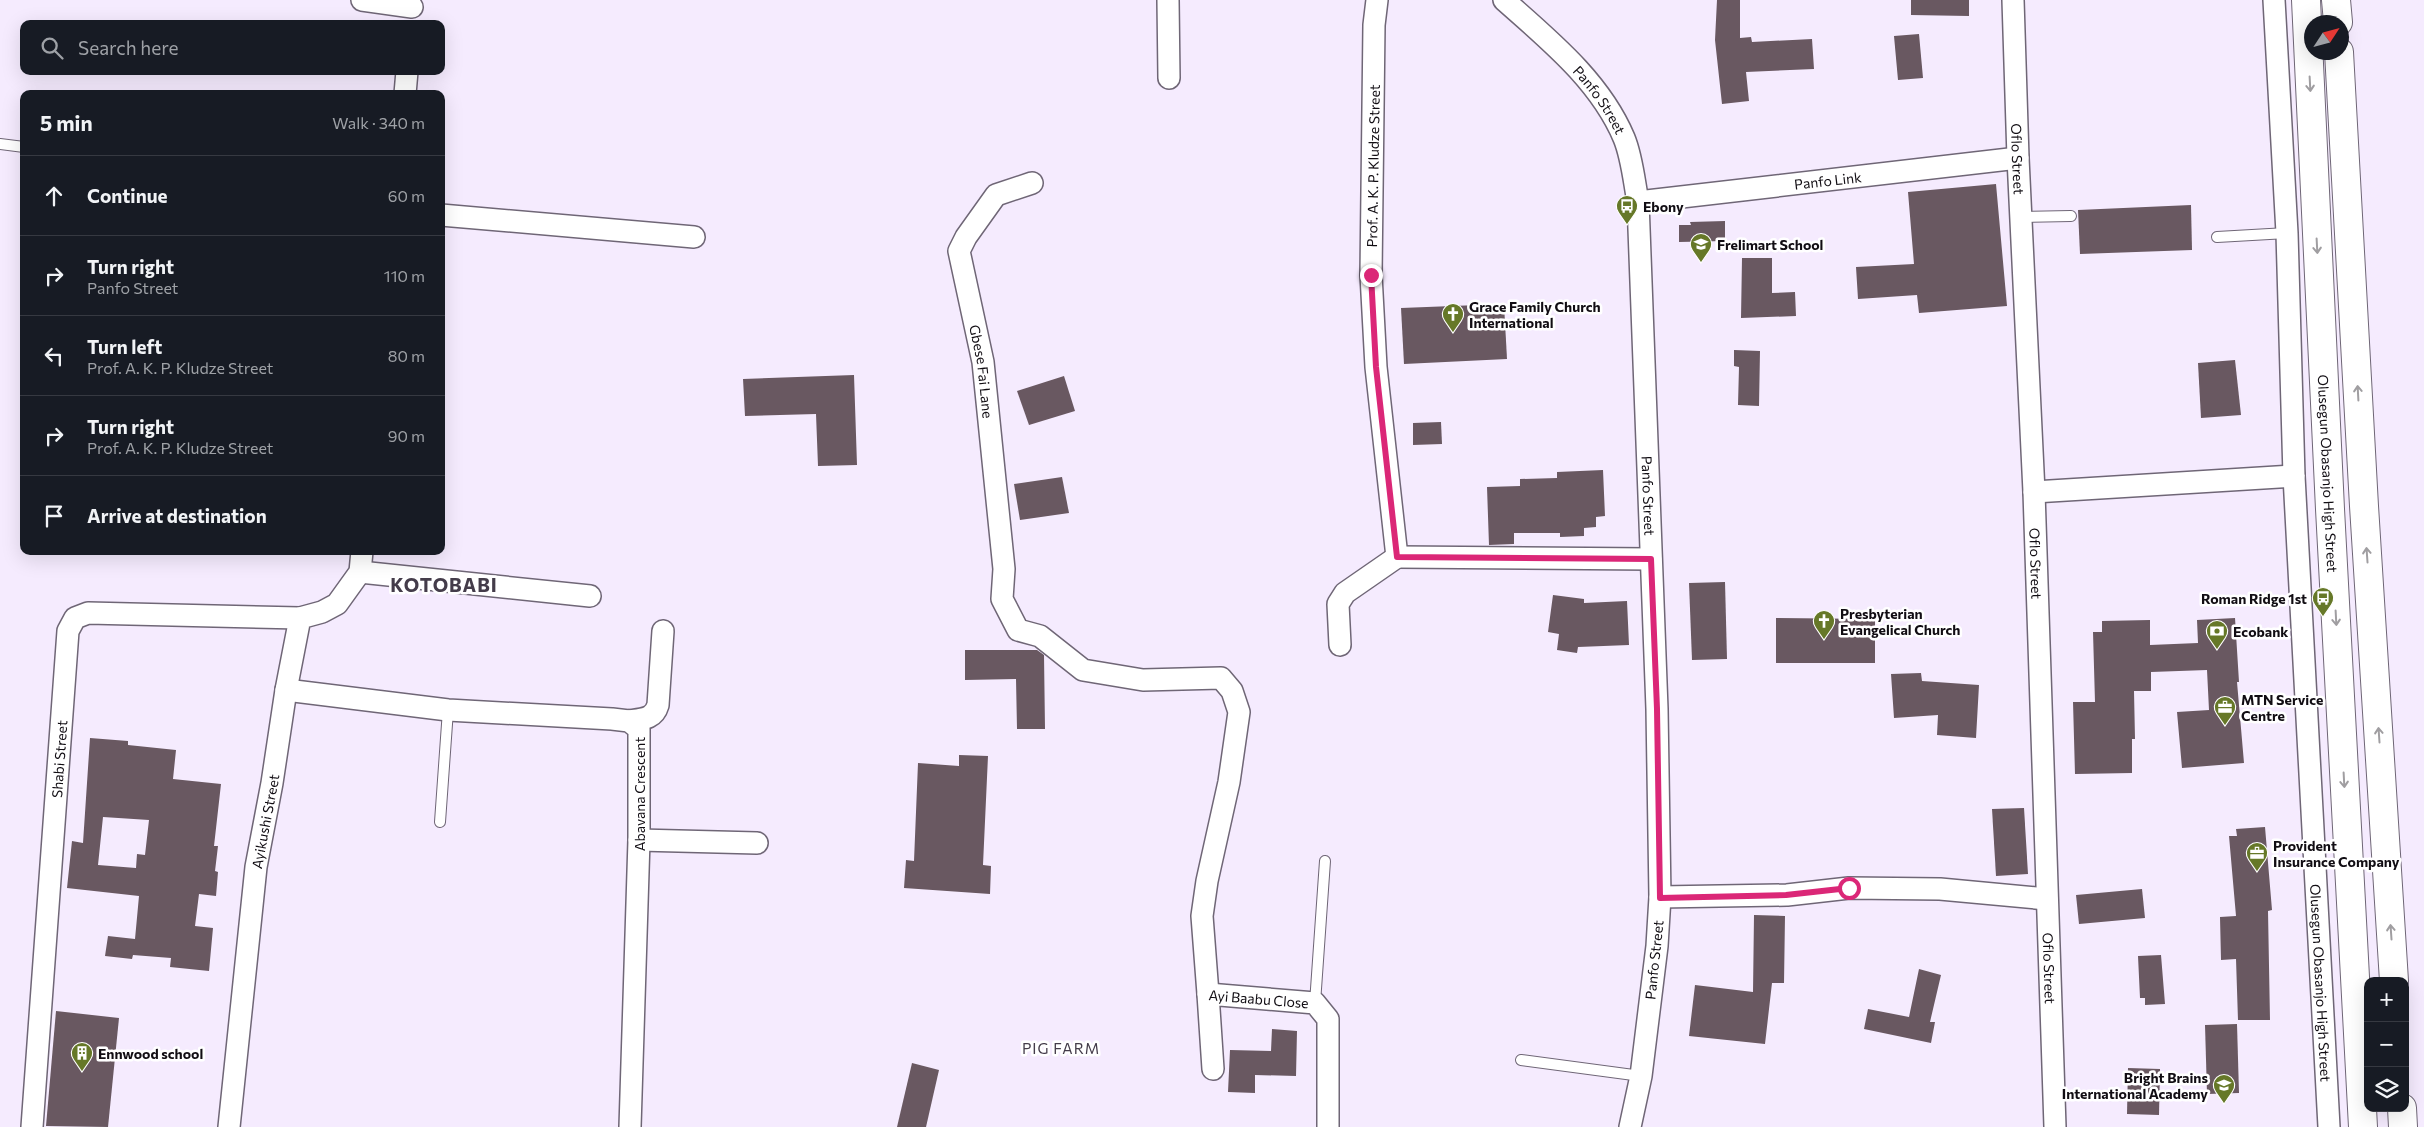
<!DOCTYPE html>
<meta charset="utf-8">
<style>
:root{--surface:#171b24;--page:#20242c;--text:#f1f3f6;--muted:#9ea1a6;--line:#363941}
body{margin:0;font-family:Commissioner,sans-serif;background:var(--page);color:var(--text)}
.controls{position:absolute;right:15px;bottom:15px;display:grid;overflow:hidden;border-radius:10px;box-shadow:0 5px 20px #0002}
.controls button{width:45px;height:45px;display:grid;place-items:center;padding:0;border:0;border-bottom:1px solid var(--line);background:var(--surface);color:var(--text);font:25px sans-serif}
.compass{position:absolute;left:2304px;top:15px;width:45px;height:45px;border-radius:50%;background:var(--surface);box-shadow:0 5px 20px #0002;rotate:54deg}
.stop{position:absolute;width:15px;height:15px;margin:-11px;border:4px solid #db2777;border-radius:50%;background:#fff}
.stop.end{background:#db2777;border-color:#fff;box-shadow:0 1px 5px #0008}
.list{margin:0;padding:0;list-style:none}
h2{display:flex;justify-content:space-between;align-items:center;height:65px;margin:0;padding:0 20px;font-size:21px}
h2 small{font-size:16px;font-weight:400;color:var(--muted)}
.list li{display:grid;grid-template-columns:32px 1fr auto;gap:15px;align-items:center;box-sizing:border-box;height:80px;padding:0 20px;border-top:1px solid var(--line)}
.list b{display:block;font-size:19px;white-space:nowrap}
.list p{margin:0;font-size:16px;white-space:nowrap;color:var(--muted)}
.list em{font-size:16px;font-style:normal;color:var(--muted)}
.icon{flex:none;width:28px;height:28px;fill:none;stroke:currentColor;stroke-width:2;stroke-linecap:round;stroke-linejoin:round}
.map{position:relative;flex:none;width:2424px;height:1127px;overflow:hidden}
.search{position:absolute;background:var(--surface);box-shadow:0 5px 20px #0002;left:20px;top:20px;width:425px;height:55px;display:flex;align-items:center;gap:12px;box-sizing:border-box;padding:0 18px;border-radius:10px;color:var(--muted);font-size:19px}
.panel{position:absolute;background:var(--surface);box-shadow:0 5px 20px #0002;left:20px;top:90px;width:425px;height:465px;border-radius:10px}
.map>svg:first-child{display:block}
</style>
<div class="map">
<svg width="2424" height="1127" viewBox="0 0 2424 1127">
<rect width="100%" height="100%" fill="#f5ebfe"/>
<g fill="#695861" fill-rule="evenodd">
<path d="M1717,0H1740V38L1751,37L1752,42L1812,39L1814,69L1746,72L1749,101L1722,104L1715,40Z"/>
<path d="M1911,0H1969V16L1911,15Z"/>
<path d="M1919,34L1923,78L1898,80L1894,36Z"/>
<path d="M1996,184L2007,306L1919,313L1917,295L1858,299L1856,267L1914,264L1908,192Z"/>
<path d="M2191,205L2192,250L2080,254L2078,210Z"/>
<path d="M1725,221V241L1679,242V225H1691L1690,222Z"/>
<path d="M1742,258H1772V293L1795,292L1796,316L1741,318Z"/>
<path d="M1504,304L1507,359L1404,364L1401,308Z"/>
<path d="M1734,350L1760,351L1759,406L1738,405L1739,367L1734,366Z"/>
<path d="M2235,360L2241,415L2201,418L2198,363Z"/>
<path d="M854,375L857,465L818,466L816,414L745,416L743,379Z"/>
<path d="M1064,376L1075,411L1029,425L1017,391Z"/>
<path d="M1441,422L1442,444L1413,445V423Z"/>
<path d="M1603,470L1605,516L1596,517V527L1584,528V536L1560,537V533H1514V544L1489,545L1487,487L1520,486V479L1557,478V472Z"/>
<path d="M1062,477L1069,513L1020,520L1014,484Z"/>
<path d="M1725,582L1727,659L1692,660L1689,583Z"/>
<path d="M1553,595L1584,599V603L1627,601L1629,645L1578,647L1577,653L1557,650L1559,634L1548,632Z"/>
<path d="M1776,618L1875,619V663H1776Z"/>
<path d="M2235,618L2239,682H2237L2244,763L2182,768L2177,712L2209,710L2207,670L2151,672V691H2134L2135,739H2132V773L2075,774L2073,702H2095L2093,632H2102V621L2150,620V645L2198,643L2197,620Z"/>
<path d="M965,650H1037L1044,655L1045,729H1017L1016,679L965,680Z"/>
<path d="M1921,673L1922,681L1979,685L1976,738L1937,735L1938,715L1894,718L1891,674Z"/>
<path d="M90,738L128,741V745L176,750L173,779L221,784L214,846H218L215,871L218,872L216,896L199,894L195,926L213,928L209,971L170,967L171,958L133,955L132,959L105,956L108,936L135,939L139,896L67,888L72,841L83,843ZM103,817L149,820L145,855L137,854L136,868L98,865Z"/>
<path d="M959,755L988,756L983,865L991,866L990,894L904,888L906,860L914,861L918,763L959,766Z"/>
<path d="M2024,808L2028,874L1996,876L1992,809Z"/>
<path d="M2265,827L2272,910L2268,911L2270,1020H2238L2236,959L2221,960L2220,917L2236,916L2229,836H2237L2236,829Z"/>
<path d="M2142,889L2145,918L2079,924L2076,895Z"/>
<path d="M1754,915L1785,916L1784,983H1772L1765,1044L1689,1036L1695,985L1753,992Z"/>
<path d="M2161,955L2165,1004L2145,1005V998H2140L2138,956Z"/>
<path d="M1919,969L1941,975L1930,1022H1935L1931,1043L1864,1029L1868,1009L1909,1017Z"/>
<path d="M56,1011L119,1018L108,1127L46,1126Z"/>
<path d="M2237,1024L2239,1093L2207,1094L2205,1025Z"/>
<path d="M1272,1029L1297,1031L1296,1076L1255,1075V1093L1228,1092L1230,1050L1271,1051Z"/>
<path d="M912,1063L939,1070L926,1127H897Z"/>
<path d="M2128,1068L2160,1069L2159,1115L2127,1114Z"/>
</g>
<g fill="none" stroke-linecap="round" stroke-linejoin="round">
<g stroke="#6f6676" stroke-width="12">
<g id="service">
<path d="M0,144L24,147"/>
<path d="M2021,217L2071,216"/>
<path d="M2217,237L2287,233"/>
<path d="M440,822L448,710"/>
<path d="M1315,1003L1325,861"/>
<path d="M1521,1060L1641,1076"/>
</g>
</g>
<g stroke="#6f6676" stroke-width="24">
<g id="minor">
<path d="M362,0L412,7"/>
<path d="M1168,0L1169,78"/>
<path d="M1377,0L1374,25L1371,275L1376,367L1397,557"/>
<path id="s1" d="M1504,0C1549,40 1600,81 1624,138C1632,157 1634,181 1638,202L1657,709L1660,897L1657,946L1641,1076L1630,1127"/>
<path id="s2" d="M2013,0L2018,158L2034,492L2055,1127"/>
<path id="s3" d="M2274,0L2287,233L2294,476L2329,1127"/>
<path d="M405,94L407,71"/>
<path id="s4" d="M1032,183L996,195L966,237L959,251L983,362L1004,569L1002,599L1018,630L1040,636L1083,670L1143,680L1221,678L1232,691L1239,712L1229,782L1207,881L1202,916L1208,994"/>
<path id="s5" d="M1638,202L2018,158"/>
<path d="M441,215L694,237"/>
<path d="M2034,492L2294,476"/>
<path d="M1397,557L1651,559"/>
<path d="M360,572L590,596"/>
<path d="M1340,645L1338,604L1345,593L1397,557"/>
<path d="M286,690L448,710L612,719L629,721L639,729V840L630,1127"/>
<path d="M629,721C643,719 654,719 658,705L663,631"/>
<path d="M639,840L757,843"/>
<path d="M1660,897L1787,895L1849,888L1940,889L2047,899"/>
<path id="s6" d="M1213,1069L1208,994L1315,1003L1328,1019V1127"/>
<path id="s7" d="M32,1127L68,631L75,618L88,613L300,618"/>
<path id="s8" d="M229,1127L256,867L272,783L286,690L300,618L322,612L337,604L360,572L362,551"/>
</g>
</g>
<g stroke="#6f6676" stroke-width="30">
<g id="primary">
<path id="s9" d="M2306,0L2330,509L2363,1127"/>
<path d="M2336,0L2338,22"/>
<path d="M2339,52L2364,506L2394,981"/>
<path d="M2402,1108L2403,1127"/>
</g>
</g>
<use href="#service" stroke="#fff" stroke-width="10"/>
<use href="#minor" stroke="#fff" stroke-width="21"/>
<use href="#primary" stroke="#fff" stroke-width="28"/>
</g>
<defs><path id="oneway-shaft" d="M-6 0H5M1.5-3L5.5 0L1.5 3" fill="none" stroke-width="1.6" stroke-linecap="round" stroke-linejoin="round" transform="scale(1.25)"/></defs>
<g stroke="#a09ea1">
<use href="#oneway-shaft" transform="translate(2310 84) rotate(87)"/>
<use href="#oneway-shaft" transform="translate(2317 246) rotate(87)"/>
<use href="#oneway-shaft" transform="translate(2358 393) rotate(-93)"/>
<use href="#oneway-shaft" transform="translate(2367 555) rotate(-94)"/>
<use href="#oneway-shaft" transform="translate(2336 618) rotate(87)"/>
<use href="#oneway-shaft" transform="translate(2379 735) rotate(-94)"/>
<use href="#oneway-shaft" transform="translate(2344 780) rotate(87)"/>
<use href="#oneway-shaft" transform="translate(2391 932) rotate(-94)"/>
</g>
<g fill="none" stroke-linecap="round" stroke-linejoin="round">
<path stroke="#db2777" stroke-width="6" d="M1371,275L1376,367L1397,557L1651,559L1657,709L1660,898L1786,895L1849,888"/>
</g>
<defs>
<g id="bus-pin" transform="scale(1.125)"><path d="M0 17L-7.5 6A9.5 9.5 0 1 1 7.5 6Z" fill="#667828" stroke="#fff"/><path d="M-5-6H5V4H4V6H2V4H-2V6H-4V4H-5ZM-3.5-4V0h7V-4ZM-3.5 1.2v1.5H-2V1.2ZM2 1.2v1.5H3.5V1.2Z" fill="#fff"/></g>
<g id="school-pin" transform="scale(1.125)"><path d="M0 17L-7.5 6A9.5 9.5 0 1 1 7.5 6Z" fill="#667828" stroke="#fff"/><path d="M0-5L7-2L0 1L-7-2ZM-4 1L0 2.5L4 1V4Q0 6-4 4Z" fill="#fff"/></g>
<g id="church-pin" transform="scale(1.125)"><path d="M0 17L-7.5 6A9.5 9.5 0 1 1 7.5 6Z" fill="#667828" stroke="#fff"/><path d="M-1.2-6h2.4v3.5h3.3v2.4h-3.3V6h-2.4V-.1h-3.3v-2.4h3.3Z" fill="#fff"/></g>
<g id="bank-pin" transform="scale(1.125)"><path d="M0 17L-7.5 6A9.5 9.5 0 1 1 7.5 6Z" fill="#667828" stroke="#fff"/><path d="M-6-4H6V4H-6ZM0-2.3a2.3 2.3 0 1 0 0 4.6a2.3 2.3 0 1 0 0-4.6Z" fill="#fff"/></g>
<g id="office-pin" transform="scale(1.125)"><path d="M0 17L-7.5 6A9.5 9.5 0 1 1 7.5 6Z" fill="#667828" stroke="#fff"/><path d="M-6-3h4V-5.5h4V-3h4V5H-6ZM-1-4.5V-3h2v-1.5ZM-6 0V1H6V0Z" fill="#fff"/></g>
<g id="building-pin" transform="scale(1.125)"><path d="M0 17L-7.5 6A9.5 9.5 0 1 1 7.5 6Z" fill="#667828" stroke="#fff"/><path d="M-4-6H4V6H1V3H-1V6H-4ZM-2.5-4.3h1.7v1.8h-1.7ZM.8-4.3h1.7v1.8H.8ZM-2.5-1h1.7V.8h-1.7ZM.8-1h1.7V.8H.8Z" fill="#fff"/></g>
</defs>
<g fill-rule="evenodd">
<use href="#bus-pin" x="1627" y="206"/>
<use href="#school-pin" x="1701" y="244"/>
<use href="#church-pin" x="1453" y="314"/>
<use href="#bus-pin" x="2323" y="598"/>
<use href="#church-pin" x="1824" y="621"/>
<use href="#bank-pin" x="2217" y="631"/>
<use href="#office-pin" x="2225" y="707"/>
<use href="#office-pin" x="2257" y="853"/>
<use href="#building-pin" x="82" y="1053"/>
<use href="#school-pin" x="2224" y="1085"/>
</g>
<g text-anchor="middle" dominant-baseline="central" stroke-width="5" stroke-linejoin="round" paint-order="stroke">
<g font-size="14" fill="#110d13" stroke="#fff">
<text stroke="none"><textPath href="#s1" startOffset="139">Panfo Street</textPath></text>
<text stroke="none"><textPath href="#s2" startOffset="159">Oflo Street</textPath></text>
<text transform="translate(1373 166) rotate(-89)">Prof. A. K. P. Kludze Street</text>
<text stroke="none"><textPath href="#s5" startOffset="191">Panfo Link</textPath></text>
<text stroke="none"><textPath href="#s4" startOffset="228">Gbese Fai Lane</textPath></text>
<text stroke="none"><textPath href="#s9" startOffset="474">Olusegun Obasanjo High Street</textPath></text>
<text stroke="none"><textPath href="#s1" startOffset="544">Panfo Street</textPath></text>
<text stroke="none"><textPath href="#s2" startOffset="564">Oflo Street</textPath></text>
<text stroke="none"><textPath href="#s7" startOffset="369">Shabi Street</textPath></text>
<text transform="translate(639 794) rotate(-90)">Abavana Crescent</text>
<text stroke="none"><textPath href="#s8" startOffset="308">Ayikushi Street</textPath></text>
<text transform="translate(1654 960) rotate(-84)">Panfo Street</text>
<text stroke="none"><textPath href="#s2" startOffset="969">Oflo Street</textPath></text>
<text stroke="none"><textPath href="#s3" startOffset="984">Olusegun Obasanjo High Street</textPath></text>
<text stroke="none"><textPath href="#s6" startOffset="126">Ayi Baabu Close</textPath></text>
</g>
<g font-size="14" font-weight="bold" fill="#110d13" stroke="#fff" text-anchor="start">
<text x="1643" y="206">Ebony</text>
<text x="1717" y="244">Frelimart School</text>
<text x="1469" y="306">Grace Family Church<tspan x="1469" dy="16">International</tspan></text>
<text x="2307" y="598" text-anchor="end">Roman Ridge 1st</text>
<text x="1840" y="613">Presbyterian<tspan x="1840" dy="16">Evangelical Church</tspan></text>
<text x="2233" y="631">Ecobank</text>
<text x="2241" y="699">MTN Service<tspan x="2241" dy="16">Centre</tspan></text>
<text x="2273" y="845">Provident<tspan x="2273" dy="16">Insurance Company</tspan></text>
<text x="98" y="1053">Ennwood school</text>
<text x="2208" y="1077" text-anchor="end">Bright Brains<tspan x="2208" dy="16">International Academy</tspan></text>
</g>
<g font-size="15" letter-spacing="1" fill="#443c4a" stroke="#fff">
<text x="1061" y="1048">PIG FARM</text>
</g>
<g font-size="19" font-weight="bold" letter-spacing="1" fill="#443c4a" stroke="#fff">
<text x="444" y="584">KOTOBABI</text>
</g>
</g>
</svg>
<div class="controls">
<button>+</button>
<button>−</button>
<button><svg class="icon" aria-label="layers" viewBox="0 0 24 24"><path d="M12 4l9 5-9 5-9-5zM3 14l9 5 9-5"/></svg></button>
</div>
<svg class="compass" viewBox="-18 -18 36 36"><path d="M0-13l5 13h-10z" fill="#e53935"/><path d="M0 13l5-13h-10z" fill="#9ea1a6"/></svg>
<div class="stop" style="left:1849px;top:888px"></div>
<div class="stop end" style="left:1371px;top:275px"></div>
<div class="search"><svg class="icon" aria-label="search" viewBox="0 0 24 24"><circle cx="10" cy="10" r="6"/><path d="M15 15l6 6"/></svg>Search here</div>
<section class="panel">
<h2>5 min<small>Walk · 340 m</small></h2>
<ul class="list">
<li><svg class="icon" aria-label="ahead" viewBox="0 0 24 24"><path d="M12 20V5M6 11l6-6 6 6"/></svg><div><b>Continue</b></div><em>60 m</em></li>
<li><svg class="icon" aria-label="right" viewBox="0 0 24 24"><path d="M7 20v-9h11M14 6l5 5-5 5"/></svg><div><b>Turn right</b><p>Panfo Street</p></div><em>110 m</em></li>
<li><svg class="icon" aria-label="left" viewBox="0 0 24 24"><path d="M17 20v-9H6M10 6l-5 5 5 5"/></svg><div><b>Turn left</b><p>Prof. A. K. P. Kludze Street</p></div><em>80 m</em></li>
<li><svg class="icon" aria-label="right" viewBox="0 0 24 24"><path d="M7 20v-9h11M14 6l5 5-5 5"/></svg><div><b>Turn right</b><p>Prof. A. K. P. Kludze Street</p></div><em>90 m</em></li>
<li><svg class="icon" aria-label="arrive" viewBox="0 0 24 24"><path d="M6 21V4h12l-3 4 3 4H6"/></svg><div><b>Arrive at destination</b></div></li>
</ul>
</section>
</div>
